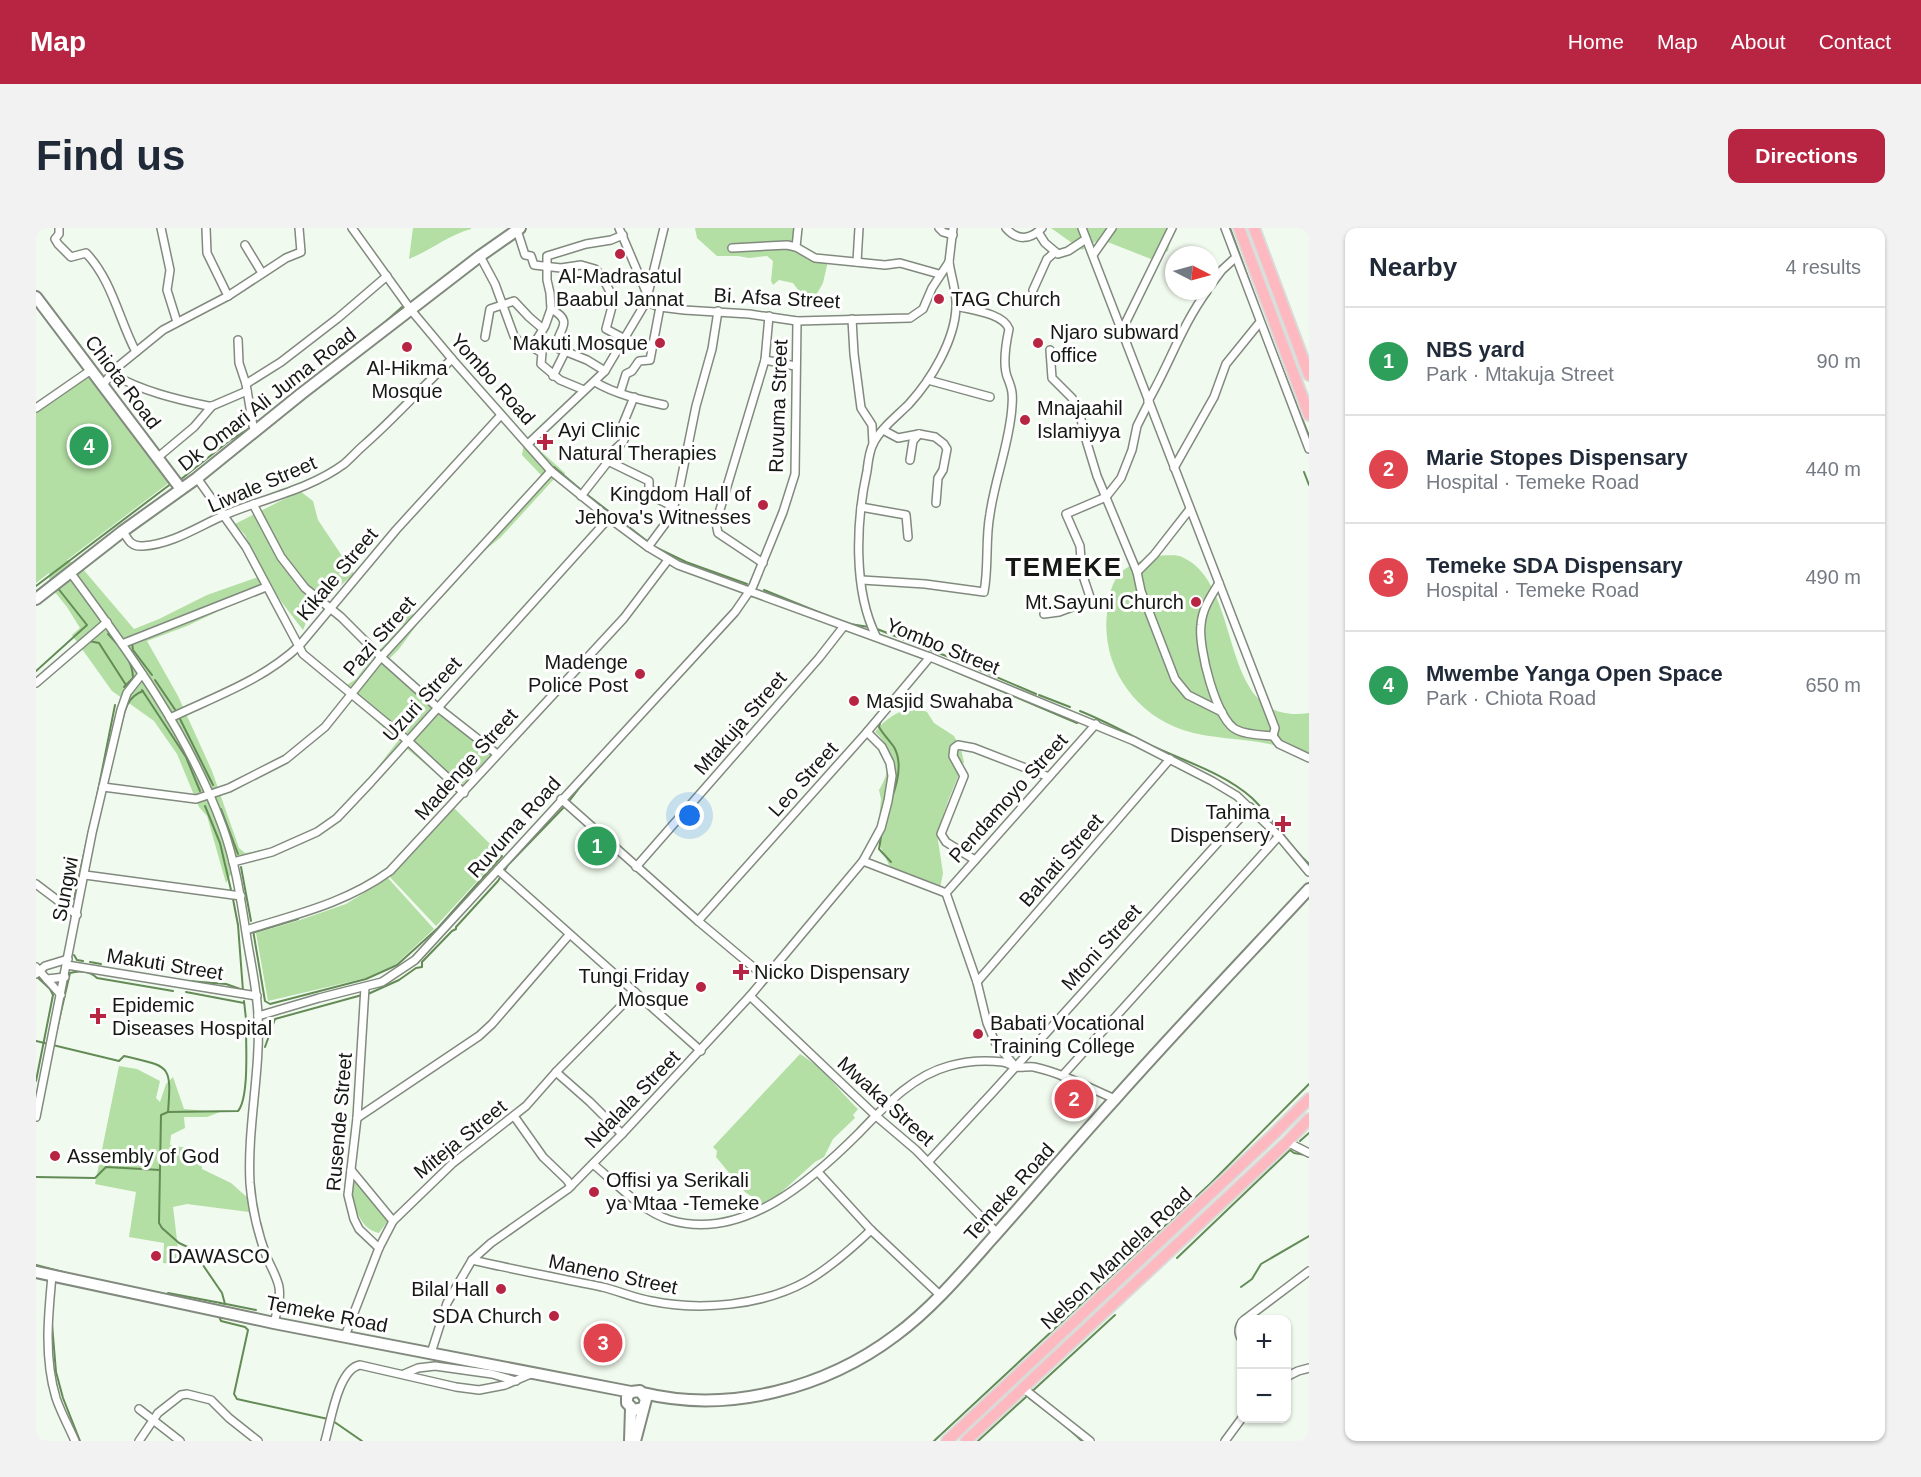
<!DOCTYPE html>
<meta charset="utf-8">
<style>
:root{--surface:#fff;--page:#f2f2f3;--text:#1f2937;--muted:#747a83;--line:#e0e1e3;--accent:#b72543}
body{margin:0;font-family:Helvetica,sans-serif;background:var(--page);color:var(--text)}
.controls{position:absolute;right:18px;bottom:18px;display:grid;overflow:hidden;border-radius:12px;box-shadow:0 2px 4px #0004}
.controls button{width:54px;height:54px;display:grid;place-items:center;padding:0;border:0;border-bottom:2px solid var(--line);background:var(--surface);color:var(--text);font:30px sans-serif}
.compass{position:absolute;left:1129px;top:18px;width:54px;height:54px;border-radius:50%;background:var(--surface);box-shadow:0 2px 4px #0004;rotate:96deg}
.you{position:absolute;left:654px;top:588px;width:21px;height:21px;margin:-15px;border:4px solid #fff;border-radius:50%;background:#1a73e8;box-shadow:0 0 0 9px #1a73e833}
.badge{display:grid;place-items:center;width:39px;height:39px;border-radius:50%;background:var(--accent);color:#fff;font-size:20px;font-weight:700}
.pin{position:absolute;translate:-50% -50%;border:3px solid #fff;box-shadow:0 2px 6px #0006}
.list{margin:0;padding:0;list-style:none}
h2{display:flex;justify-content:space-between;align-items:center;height:78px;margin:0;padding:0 24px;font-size:26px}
h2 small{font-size:20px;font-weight:400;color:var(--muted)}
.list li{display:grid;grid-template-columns:39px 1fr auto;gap:18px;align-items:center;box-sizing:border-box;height:108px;padding:0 24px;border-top:2px solid var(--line)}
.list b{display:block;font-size:22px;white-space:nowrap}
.list p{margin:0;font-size:20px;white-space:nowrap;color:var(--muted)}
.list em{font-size:20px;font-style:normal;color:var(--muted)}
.map{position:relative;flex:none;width:1273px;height:1213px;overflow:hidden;border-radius:12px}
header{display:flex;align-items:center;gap:36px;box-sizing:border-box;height:84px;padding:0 30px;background:var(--accent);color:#fff}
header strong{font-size:28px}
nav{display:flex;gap:33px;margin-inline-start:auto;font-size:21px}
.intro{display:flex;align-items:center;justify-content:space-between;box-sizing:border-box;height:144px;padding:0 36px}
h1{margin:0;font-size:42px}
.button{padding:15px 27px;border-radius:12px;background:var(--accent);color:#fff;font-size:21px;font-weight:700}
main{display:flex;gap:36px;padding:0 36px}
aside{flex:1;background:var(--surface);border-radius:12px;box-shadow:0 2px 4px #0004}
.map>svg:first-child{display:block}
</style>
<header>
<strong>Map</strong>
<nav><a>Home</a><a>Map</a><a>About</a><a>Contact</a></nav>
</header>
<div class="intro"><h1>Find us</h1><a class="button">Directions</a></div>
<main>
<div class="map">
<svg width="1273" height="1213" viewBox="0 0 1273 1213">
<rect width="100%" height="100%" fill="#f1faee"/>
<g fill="#b3dea4">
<path d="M377,0H435V1C413,7 395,22 373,31Z"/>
<path d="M659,0H764V21L792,33L787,55L774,78L757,55L743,52L737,57L735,53L737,33L731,28L713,30L702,28H681L661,10Z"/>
<path d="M1015,0H1137L1132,23L1115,31L1064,11L1046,22Z"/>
<path d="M50,146L134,254L31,332L46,340L98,401L123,391L171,367L228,347L209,307L199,296L264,263L277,273L282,292L318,346L275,383L267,402L234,359L151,398L111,413L142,468L176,543L203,620L209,625C239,621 275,607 298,588C323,567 342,538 362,513L305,461L320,451L334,432L367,397L360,388L378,386L442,319L505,247L486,227L489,209L529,245L528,249L518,251L464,310L439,330L413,362L386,390L363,421L352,432L463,525L428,566L401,546L369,519L299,593L200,637L190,655L171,588L163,579L141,526L118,493L76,463L36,407L44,400L31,379L14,358L13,345L0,355V181Z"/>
<path d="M1119,328C1127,328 1139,326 1146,329C1210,357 1179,500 1273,485V526C1259,524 1247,518 1233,516C1205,510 1175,511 1147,502C1098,485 1065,438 1071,385C1075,348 1083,339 1119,328Z"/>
<path d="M879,479L891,484L898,495L918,508L925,521L928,534L912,573L901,606L907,645L903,666L876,656L853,637L841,611L845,571L843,562C855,543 857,519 839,504C850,490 862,483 879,479Z"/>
<path d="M418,580L465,627L400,698L353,648Z"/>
<path d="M352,650L398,701L360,736L330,750L232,773L220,705L261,693L310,676Z"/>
<path d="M764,826C790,842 801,861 822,881L817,887L819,890L797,911L788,929L779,934L731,977L722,973L709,964L680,929L681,923L677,919Z"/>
<path d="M83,838L101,841L124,853L120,870L124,874L130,856L137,849L148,881L184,884L171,889H148L149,900L135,907L134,917L151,920L164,925L166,941L195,955L213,971V984L151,976L137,979L144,1037L127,1035L128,1015L93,1009L100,964L59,956Z"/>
<path d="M319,952L353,991L343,1005C322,1001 317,974 315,956Z"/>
</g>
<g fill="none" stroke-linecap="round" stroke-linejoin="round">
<g stroke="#638b56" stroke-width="2">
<path d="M1194,0L1224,82"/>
<path d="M348,95L366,79"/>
<path d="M33,103L53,130"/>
<path d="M1243,132L1273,208"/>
<path d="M256,167L306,128"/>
<path d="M518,239L544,261"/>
<path d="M1268,244L1273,257"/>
<path d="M144,252L193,213L217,198"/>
<path d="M549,265L611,313"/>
<path d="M619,319L650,334L711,356"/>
<path d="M0,358L136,255"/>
<path d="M728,362L792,388"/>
<path d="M711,372L714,368L722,369"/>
<path d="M814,396L833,399"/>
<path d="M841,401L923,433"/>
<path d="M72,406C84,419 97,432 97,450L88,459"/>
<path d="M53,413L63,415L90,457"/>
<path d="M96,415L97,422L116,447"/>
<path d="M902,436L1041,495"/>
<path d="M937,439L1000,466"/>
<path d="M0,443L51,397L21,359"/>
<path d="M119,452L140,483L177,557"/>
<path d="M106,462L150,529L164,563"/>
<path d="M1003,467L1034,479"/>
<path d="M1044,483C1069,493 1091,505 1114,517C1148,533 1188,545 1216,570C1237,590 1252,616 1273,636"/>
<path d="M845,492L843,499C847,506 853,512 858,519C867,535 861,557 855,572"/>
<path d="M84,502C88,485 90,469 107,463"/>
<path d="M71,556L77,530"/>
<path d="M169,578L184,615L195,662"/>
<path d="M185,581L202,626"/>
<path d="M58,583L79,477"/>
<path d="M846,603L843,621L855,634"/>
<path d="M205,639L215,693"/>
<path d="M38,671L54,598"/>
<path d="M197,671L202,697L207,763"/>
<path d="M217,702L229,773L234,776L330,751L361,737L402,700L466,628"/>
<path d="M219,704L262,691"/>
<path d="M38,727L41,732L47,733"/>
<path d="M54,734L65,736"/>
<path d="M152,753L190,756L207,762"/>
<path d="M150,764L208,775"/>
<path d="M332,766L363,752L380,740L386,739V734L416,703L420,701V699L462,653L472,637L531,576L544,559L611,484"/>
<path d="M208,773L210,791"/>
<path d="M19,810L34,745C43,742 54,743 61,750L137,763"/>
<path d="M0,813L83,833L88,828C133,839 136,835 132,884"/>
<path d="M229,819L239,791L326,767"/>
<path d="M0,853L17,767L14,761L0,748"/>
<path d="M1264,913L1273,905"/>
<path d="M0,949L59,950L70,939L124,942"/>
<path d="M1141,1030L1254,922L1258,925L1270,927"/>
<path d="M0,1037L27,1044"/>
<path d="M1205,1059L1216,1051L1225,1036L1273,1008"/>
<path d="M132,1065L185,1075"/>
<path d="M184,1075L189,1076L186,1065L156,1021L143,1015L126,1000L123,995L125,887L132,884L202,883C213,870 210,819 210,801"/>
<path d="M190,1076L220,1082"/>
<path d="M182,1086L185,1093L209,1099L212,1102L198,1166L201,1171L292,1191"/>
<path d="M16,1096L20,1144L27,1170L44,1213"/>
<path d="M993,1170L1014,1186"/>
<path d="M297,1193L326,1213"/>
<path d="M1024,1193L1046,1213"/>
<path d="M1199,1205L1211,1190"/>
<path d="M898,1213L1175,955L1273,856"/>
<path d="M942,1213L1079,1087"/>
</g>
<g stroke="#828a7f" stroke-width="10">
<g id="street">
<path d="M23,0V6L19,11L22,16L35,29L50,25C76,52 83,92 100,124"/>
<path d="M125,0L134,42L131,62L141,94"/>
<path d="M170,0L171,25L192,68"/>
<path d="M316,0L375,82L416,131L515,243L573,290L612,319L642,337L894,429L1098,513L1176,553L1201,568L1243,608L1273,644"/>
<path d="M583,0L611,66"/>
<path d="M903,0L907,4L917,7"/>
<path d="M970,0C981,13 994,12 1006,0"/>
<path d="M1046,0L1239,500L1237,508"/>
<path d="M1189,0L1273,221"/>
<path d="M481,2L489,27L495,28L498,37L525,40L545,37L559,41L565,47L578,71L570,101L589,111"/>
<path d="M1002,4L1009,15L1022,26L1032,23L1050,11"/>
<path d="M209,17L226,45"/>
<path d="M760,19L762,0"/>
<path d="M696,20L751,17L760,19L779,30L849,37L864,35L903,46"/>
<path d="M1057,27L1076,0"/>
<path d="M444,28L459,56L478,108L486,117L496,119L506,125L505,136L524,152L548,162"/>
<path d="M821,34L823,0"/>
<path d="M1174,58L1186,42L1199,30"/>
<path d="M997,62L1011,31L1019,24"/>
<path d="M610,74L624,79L648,82L713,86L761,93L874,90L887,81L896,60L913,34L917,0"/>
<path d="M515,81C541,95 519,102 521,120L551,132L569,143"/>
<path d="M816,91L818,126L825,180L836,197L837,216"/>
<path d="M1086,102L1136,0"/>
<path d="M449,109L454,81L478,73L493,89L507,101"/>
<path d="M202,112L203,135L210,156L217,198L221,203"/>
<path d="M496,119L509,98L515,81L514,65L511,52V28L550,16L575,12L587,7"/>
<path d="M1014,122L1016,150L1036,170L1044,185L1047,202L1061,248L1101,344L1105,363L1139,451L1152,467L1186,484"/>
<path d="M729,132L759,138"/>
<path d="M76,146C106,163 139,171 172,178H176L211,163"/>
<path d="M517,148L529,124"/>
<path d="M892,152L954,169"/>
<path d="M559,154C579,166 605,172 628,177"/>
<path d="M210,156L245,134L302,90L351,48"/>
<path d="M66,158L79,141L127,102L192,68L250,30L265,24L263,0"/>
<path d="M584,165L590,146L596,143L603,133L614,132L624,79"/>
<path d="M1112,173C1133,137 1146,97 1171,63"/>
<path d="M0,180L55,142"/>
<path d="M847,202L862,210L883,206L899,209L908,216L911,221L910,226L907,242L902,250L900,275"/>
<path d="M492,216L569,143L610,74L628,0"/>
<path d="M121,230L158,199L176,178"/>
<path d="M874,232L877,213L883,206"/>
<path d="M572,233L613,253V261L622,266V271L638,279"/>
<path d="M1138,240L1178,169L1190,136L1224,94"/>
<path d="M161,250L210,319L267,426L371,512L428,565"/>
<path d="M545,268L571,235L574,226L587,214L590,207L587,196L598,169"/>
<path d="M217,276L245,329L269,360L305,389L345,429L401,479L461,526"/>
<path d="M825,279L870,287L872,309"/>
<path d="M87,303C92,312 95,319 107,318C138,316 164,297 191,286C230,270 274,261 308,236C315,230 321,223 328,217C359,190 386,159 416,131"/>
<path d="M612,319L632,292L642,267L660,178L676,121L682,83"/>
<path d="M727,335L682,305L680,295L729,132L733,88"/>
<path d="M34,344C93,424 153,506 187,600C200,636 205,673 211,711C215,736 221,762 222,787C225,843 211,899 214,955C216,981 222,1006 231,1030C235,1039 241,1049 243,1059C245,1071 241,1083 238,1095"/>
<path d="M1101,344L1118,327L1154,281"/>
<path d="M826,352L889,356L948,364C953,338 949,312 954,286C959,250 974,214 976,178C977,166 976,161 972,151C966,138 970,115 973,101C967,85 935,82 920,78"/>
<path d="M1183,355C1175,368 1166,381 1165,397C1162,419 1180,493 1201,502C1211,507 1226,507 1237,508L1243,516L1273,530"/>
<path d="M1008,386L1023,384L1055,372L1046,345L1044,318L1030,286L1070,269L1085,250L1096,222L1101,198L1113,174"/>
<path d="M840,408C817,362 820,293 831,243C832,235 833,224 837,216C844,201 861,188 873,176C895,152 919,112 920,79C921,64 915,49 913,34"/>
<path d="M86,416L230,359"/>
<path d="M0,455L71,394"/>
<path d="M134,490C178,469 227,452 263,418L360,302L465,187"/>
<path d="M67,559L160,571L193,560L250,531L289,499L345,429L515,243"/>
<path d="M525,571L662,693L729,749"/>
<path d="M939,632L910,614L905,606L928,548L917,528L918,520L922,517L938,520L1013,549"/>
<path d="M827,633L910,665"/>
<path d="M197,634L236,624L281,604L301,590L335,554L573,290"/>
<path d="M600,639L783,430L808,398"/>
<path d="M462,642L665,823"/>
<path d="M49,647L205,668"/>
<path d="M0,656L41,687"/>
<path d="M662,693L831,504L894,429"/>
<path d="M210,702C261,686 310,675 354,643L588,390L632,332"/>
<path d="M31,737L221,768"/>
<path d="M0,739L25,767"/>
<path d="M0,746L9,738L32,731"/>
<path d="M11,751L29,749"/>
<path d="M941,754L1134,531"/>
<path d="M329,759L321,890L312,967L318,991L323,1001L343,1020"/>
<path d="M714,768L840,888L880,922L961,1005"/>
<path d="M222,788L283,770L346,754L379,732L699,384L717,358L747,284L759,246L761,93"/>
<path d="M978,837L959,814L951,795L941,754L910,665L1060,496"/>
<path d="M520,844L554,874L586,906"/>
<path d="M1026,848L1243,608"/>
<path d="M478,888L507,929L531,952L535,958"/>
<path d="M0,889L56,605L85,482L91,465L106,446"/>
<path d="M321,890L443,808L456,796L533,707"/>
<path d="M1251,914L1273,925"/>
<path d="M892,934L957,864L1214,579"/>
<path d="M557,936C580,955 605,983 634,992C707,1014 776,952 823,905C849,878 876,848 913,838C930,833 950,832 967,834C972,835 976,838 980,839C986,840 992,838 998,839C1026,845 1053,860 1079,871"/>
<path d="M315,942L357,993"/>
<path d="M782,944L835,1002L905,1068"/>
<path d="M436,1032C480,1042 523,1050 566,1059C583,1063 598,1070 615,1073C664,1083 726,1078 771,1053C795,1039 815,1021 835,1002"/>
<path d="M16,1048C12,1089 8,1130 20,1170C25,1185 33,1199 39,1213"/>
<path d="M1208,1092L1273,1043"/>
<path d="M1206,1094C1202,1101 1202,1105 1206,1112"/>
<path d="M309,1108L343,1020L357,993L417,935L490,878L520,844L599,764"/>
<path d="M395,1125L411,1075L436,1032L455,1015L532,961L586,906L714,768L827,633L845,600L852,573L856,548L854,535L846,519L831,504"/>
<path d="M368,1146L382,1140L399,1138L456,1146L480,1153"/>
<path d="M1250,1149L1262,1143L1273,1140"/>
<path d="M987,1160L1054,1213"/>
<path d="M103,1181L144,1213"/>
<path d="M103,1213L122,1185L145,1167L151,1166L175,1172L193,1190L222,1213"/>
<path d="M289,1213C295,1193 302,1141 324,1137L420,1159L443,1162L469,1157L497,1145"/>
<path d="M1189,1213L1206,1190"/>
</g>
</g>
<g stroke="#828a7f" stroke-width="14">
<g id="secondary">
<path d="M0,69L145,261"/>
<path d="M0,371L87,303L161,250L265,166L444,28L484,0"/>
<path d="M0,1044L238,1095L595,1164"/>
<path d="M607,1165C693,1186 790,1160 860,1107C895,1081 924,1047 953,1014C995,967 1036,918 1079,871C1142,800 1208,731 1273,661"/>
<path d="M594,1213L595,1181"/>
<path d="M599,1213L610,1171L604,1163L595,1164L591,1169V1175L598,1182L606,1180"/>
</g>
</g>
<g stroke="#dadad9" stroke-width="14">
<g id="primary">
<path d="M1203,0L1273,187"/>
<path d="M1218,0L1273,147"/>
<path d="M911,1213L1238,906L1273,871"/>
<path d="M930,1213L1251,914L1273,891"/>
</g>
</g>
<use href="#street" stroke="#fff" stroke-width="7"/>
<use href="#secondary" stroke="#fff" stroke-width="10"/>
<use href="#primary" stroke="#fdb9bf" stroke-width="10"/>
</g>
<g fill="#b72543" stroke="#fff" stroke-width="2">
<circle cx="584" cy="26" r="6"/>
<circle cx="903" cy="71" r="6"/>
<circle cx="624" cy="115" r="6"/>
<circle cx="1002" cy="115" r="6"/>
<circle cx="371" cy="119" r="6"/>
<circle cx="989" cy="192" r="6"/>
<path d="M506 205h6v6h6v6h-6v6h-6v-6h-6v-6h6z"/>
<circle cx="727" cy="277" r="6"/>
<circle cx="1160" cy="374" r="6"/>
<circle cx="604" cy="446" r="6"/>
<circle cx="818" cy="473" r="6"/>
<path d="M1244 587h6v6h6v6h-6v6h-6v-6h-6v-6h6z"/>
<path d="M702 735h6v6h6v6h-6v6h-6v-6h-6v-6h6z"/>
<circle cx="665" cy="759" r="6"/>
<path d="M59 779h6v6h6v6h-6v6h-6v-6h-6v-6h6z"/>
<circle cx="942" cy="806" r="6"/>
<circle cx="19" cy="928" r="6"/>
<circle cx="558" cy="964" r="6"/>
<circle cx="120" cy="1028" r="6"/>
<circle cx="465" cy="1061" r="6"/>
<circle cx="518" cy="1088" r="6"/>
</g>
<g text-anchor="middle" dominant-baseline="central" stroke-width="6" stroke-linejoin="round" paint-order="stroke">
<g font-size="20" fill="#151814" stroke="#fff" text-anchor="start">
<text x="584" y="48" text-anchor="middle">Al-Madrasatul<tspan x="584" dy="23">Baabul Jannat</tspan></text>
<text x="915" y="71">TAG Church</text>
<text x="1014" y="104">Njaro subward<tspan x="1014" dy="23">office</tspan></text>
<text x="612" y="115" text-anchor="end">Makuti Mosque</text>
<text x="371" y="140" text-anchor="middle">Al-Hikma<tspan x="371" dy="23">Mosque</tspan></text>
<text x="1001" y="180">Mnajaahil<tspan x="1001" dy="23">Islamiyya</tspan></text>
<text x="522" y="202">Ayi Clinic<tspan x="522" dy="23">Natural Therapies</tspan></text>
<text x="715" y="266" text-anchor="end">Kingdom Hall of<tspan x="715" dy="23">Jehova's Witnesses</tspan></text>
<text x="1148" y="374" text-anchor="end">Mt.Sayuni Church</text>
<text x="592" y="434" text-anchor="end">Madenge<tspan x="592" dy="23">Police Post</tspan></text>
<text x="830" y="473">Masjid Swahaba</text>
<text x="1234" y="584" text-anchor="end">Tahima<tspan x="1234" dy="23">Dispensery</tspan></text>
<text x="718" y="744">Nicko Dispensary</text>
<text x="653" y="748" text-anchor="end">Tungi Friday<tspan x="653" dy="23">Mosque</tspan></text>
<text x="76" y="777">Epidemic<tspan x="76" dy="23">Diseases Hospital</tspan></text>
<text x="954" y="795">Babati Vocational<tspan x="954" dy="23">Training College</tspan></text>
<text x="31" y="928">Assembly of God</text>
<text x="570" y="952">Offisi ya Serikali<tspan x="570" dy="23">ya Mtaa -Temeke</tspan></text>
<text x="132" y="1028">DAWASCO</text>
<text x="453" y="1061" text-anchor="end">Bilal Hall</text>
<text x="506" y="1088" text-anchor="end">SDA Church</text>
</g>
<g font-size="20" fill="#151814" stroke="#fff">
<text transform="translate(741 70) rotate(3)">Bi. Afsa Street</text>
<text transform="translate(457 151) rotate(48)">Yombo Road</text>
<text transform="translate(87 154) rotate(53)">Chiota Road</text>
<text transform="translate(231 171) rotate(-38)">Dk Omari Ali Juma Road</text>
<text transform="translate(742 178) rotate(-88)">Ruvuma Street</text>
<text transform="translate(226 256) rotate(-23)">Liwale Street</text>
<text transform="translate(301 346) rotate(-50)">Kikale Street</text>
<text transform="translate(343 408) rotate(-49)">Pazi Street</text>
<text transform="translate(907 418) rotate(22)">Yombo Street</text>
<text transform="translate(386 471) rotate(-48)">Uzuri Street</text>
<text transform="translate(704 495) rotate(-49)">Mtakuja Street</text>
<text transform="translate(430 536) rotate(-48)">Madenge Street</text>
<text transform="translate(767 551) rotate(-48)">Leo Street</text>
<text transform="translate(972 570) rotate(-48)">Pendamoyo Street</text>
<text transform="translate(478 599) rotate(-48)">Ruvuma Road</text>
<text transform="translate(1025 632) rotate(-49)">Bahati Street</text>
<text transform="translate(29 661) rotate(-79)">Sungwi</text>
<text transform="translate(1065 719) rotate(-48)">Mtoni Street</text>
<text transform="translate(129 736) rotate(9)">Makuti Street</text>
<text transform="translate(596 871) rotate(-46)">Ndalala Street</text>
<text transform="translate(850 873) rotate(42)">Mwaka Street</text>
<text transform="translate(303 894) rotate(-85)">Rusende Street</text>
<text transform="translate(424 911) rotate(-39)">Miteja Street</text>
<text transform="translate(973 964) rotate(-48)">Temeke Road</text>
<text transform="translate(1080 1030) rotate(-43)">Nelson Mandela Road</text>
<text transform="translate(577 1046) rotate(12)">Maneno Street</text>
<text transform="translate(291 1086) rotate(11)">Temeke Road</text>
</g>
<g font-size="26" font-weight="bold" letter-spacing="1.5" fill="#151814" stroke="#fff">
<text x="1028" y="339">TEMEKE</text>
</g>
</g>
</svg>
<div class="controls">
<button>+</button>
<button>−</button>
</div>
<svg class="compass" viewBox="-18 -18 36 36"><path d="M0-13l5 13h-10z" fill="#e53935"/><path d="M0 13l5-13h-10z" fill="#747a83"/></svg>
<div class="you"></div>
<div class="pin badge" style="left:561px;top:618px;background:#2e9e5b">1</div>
<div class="pin badge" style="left:1038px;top:871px;background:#e0444e">2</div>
<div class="pin badge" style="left:567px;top:1115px;background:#e0444e">3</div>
<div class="pin badge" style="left:53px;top:218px;background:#2e9e5b">4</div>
</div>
<aside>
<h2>Nearby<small>4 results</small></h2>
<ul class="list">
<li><span class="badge" style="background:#2e9e5b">1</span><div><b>NBS yard</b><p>Park · Mtakuja Street</p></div><em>90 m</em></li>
<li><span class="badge" style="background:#e0444e">2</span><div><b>Marie Stopes Dispensary</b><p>Hospital · Temeke Road</p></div><em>440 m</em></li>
<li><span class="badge" style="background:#e0444e">3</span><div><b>Temeke SDA Dispensary</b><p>Hospital · Temeke Road</p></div><em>490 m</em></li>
<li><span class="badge" style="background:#2e9e5b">4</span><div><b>Mwembe Yanga Open Space</b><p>Park · Chiota Road</p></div><em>650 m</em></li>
</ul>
</aside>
</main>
